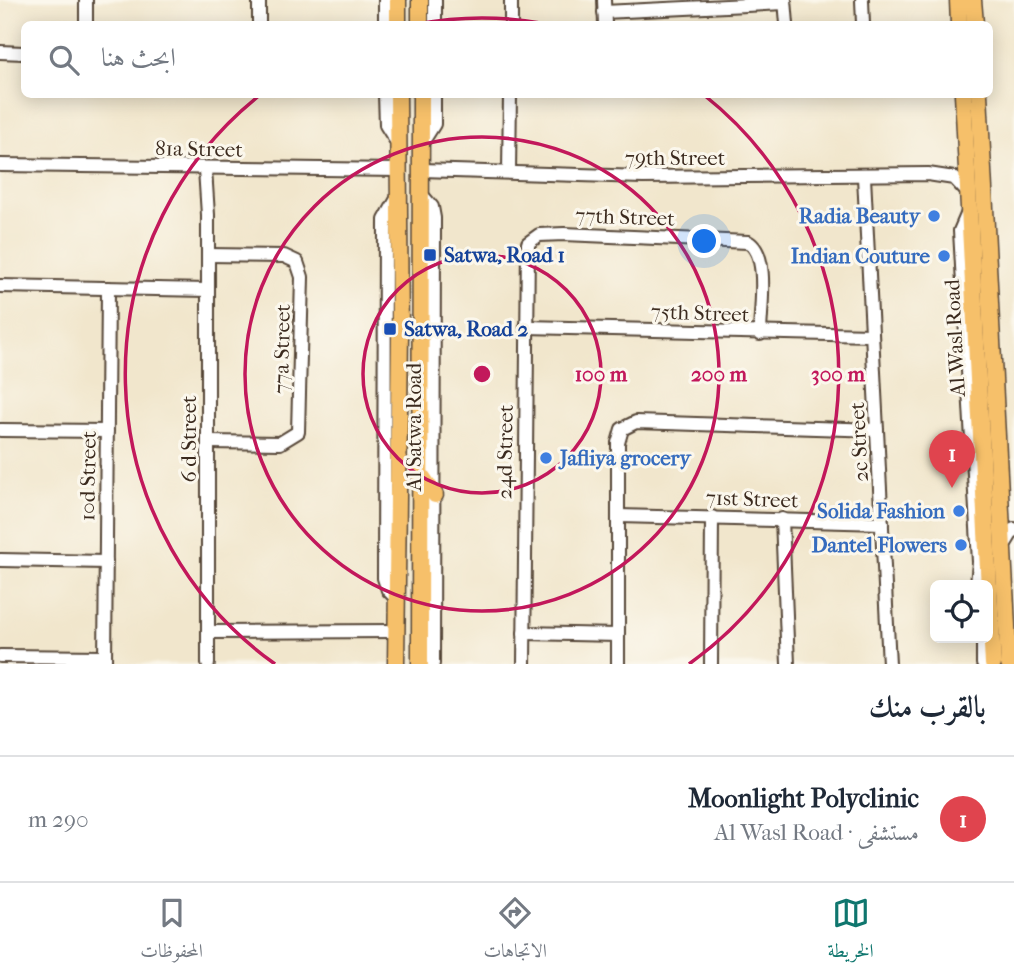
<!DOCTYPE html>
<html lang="ar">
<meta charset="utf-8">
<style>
:root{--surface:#fff;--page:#f6f6f7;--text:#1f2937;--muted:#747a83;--line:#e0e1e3;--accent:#0f766e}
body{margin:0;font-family:"IM FELL French Canon",Amiri,serif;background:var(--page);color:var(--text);direction:rtl}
.controls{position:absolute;right:21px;bottom:21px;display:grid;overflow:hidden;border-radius:10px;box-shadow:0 4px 18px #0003}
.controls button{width:63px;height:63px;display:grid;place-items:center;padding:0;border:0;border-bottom:2px solid var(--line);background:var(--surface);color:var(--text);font:35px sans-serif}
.you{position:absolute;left:705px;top:242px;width:24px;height:24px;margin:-18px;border:5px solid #fff;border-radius:50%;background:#1a73e8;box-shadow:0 0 0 10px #1a73e833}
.badge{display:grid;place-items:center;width:46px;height:46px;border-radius:50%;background:var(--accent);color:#fff;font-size:23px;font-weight:700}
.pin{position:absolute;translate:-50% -58px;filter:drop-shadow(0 2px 4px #0008)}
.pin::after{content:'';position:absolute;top:37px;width:24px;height:21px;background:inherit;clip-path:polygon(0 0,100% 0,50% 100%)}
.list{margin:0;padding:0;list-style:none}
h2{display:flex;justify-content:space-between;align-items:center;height:91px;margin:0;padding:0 28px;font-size:30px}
h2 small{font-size:23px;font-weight:400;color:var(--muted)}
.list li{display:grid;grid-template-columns:46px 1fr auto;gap:21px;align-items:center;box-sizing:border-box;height:126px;padding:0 28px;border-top:2px solid var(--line)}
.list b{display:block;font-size:26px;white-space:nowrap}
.list p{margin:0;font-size:23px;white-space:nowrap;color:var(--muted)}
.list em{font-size:23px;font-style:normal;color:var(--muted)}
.icon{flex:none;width:38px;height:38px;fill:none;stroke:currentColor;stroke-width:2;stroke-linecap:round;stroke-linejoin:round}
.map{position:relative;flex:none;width:1014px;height:664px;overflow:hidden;direction:ltr}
.search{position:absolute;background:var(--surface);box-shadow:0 4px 18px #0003;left:21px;right:21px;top:21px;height:77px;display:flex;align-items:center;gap:18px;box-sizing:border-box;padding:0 24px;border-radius:10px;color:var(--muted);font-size:26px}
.sheet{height:217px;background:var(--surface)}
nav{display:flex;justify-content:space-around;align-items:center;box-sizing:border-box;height:98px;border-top:2px solid var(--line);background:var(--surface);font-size:19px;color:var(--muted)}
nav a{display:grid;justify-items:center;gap:4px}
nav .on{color:var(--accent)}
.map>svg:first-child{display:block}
</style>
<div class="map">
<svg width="1014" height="664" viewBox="0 0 1014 664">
<rect width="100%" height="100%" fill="#fbf7ec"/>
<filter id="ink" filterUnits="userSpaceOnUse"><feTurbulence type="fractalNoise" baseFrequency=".0143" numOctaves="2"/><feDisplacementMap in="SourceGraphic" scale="14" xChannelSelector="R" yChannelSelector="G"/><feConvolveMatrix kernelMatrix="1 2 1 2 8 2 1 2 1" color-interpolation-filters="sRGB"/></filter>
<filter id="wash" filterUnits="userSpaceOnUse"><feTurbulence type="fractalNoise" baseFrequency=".00686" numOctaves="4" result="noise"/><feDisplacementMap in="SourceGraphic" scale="28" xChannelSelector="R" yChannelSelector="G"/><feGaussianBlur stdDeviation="1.57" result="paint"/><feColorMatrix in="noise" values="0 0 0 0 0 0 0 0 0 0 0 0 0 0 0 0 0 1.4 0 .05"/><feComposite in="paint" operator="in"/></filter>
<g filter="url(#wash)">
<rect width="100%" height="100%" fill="#f1e6cc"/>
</g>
<g filter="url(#ink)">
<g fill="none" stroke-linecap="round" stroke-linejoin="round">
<g stroke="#564638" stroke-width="16">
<g id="minor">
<path d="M604,0L605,24"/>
<path d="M785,0L787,24"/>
<path d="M862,0L863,24"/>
<path d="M604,12L785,3"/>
<path d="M86,24V0"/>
<path d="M259,24V0"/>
<path d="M385,24V0"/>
<path d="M435,24V0"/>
<path d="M511,24V0"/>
<path d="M0,52L24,53"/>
<path d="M385,94L386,125L398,144"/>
<path d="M422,143L434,124V94"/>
<path d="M0,165L398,170"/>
<path d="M205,169L208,215V664"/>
<path d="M422,170L643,177L928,174L954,178L968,193"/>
<path d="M509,172L510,94"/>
<path d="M864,177L889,664"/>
<path d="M421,194L432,207L434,218L433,664"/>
<path d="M969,210L960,231L979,562L977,585"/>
<path d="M0,286L208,290"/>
<path d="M526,327L872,335"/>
<path d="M0,430L107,431"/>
<path d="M208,442L280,443L298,432L302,277L297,262L284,256L208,255"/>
<path d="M619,516L882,523"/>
<path d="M782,519L788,664"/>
<path d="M1003,547L1014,529"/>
<path d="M0,560L106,562"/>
<path d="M396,598L388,590L384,578L385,220L398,197"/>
<path d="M208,632L396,631"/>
<path d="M524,633L618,635"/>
<path d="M983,638V664"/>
<path d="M0,656L105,657"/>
<path d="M105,664L108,288"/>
<path d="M524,664L528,243L539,235L564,234L748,242C770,254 760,311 760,334"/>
<path d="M618,664V443L622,429L636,422L877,430"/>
<path d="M711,664L712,517"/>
</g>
</g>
<g stroke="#564638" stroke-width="19">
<g id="major">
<path d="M398,0V24"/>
<path d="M420,0V24"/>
<path d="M958,0L959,24"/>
<path d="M973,0L975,24"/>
<path d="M963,94L993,664"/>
<path d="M979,94L1009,664"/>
<path d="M420,473L435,495"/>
<path d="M396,664L400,332L398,94"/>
<path d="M420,664L421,94"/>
</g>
</g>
<use href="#minor" stroke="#fff" stroke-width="12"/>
<use href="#major" stroke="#f6c06b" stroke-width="16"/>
</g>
</g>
<g fill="none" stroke="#c2185b" stroke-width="3.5">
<circle cx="482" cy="374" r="119"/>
<circle cx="482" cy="374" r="237"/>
<path d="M275 664A356 356 0 0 1 260 95M417 24A356 356 0 0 1 547 24M704 95A356 356 0 0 1 689 664"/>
</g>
<g fill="#3f7fe0" stroke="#fbf7ec" stroke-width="2.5">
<circle cx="934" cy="216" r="7"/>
<circle cx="944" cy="256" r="7"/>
<circle cx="546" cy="458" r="7"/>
<circle cx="959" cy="511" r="7"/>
<circle cx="961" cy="545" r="7"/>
</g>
<g fill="#1a4fb4" stroke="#fbf7ec" stroke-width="2.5">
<rect x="423" y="248" width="14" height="14" rx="3.5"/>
<rect x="383" y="322" width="14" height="14" rx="3.5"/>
</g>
<g text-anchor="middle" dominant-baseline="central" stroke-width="6" stroke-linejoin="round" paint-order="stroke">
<g font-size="21" fill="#3b2a1e" stroke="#fbf7ec">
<text transform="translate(199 149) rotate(1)">81a Street</text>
<text x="675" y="158">79th Street</text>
<text transform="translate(625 217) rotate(2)">77th Street</text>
<text transform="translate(700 313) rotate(2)">75th Street</text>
<text transform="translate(955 338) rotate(-93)">Al Wasl Road</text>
<text transform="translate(282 349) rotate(-89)">77a Street</text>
<text transform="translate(414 427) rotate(-90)">Al Satwa Road</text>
<text transform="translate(189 439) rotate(-90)">6 d Street</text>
<text transform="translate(859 442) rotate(-93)">2c Street</text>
<text transform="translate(505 452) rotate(-89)">24d Street</text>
<text transform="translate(88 476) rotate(-89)">10d Street</text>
<text transform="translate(752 499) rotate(2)">71st Street</text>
</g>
<g font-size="21" font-weight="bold" fill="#366cbe" stroke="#fbf7ec" text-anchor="end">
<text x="920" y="216">Radia Beauty</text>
<text x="930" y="256">Indian Couture</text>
<text x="560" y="458" text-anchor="start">Jafliya grocery</text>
<text x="945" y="511">Solida Fashion</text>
<text x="947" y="545">Dantel Flowers</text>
</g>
<g font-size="21" font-weight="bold" fill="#164399" stroke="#fbf7ec" text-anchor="start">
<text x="444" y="255">Satwa, Road 1</text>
<text x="404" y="329">Satwa, Road 2</text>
</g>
</g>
<circle cx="482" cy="374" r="10" fill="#c2185b" stroke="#fbf7ec" stroke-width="3.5"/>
<g font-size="21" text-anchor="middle" font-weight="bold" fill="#c2185b" stroke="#fbf7ec" stroke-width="6" stroke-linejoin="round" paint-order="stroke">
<text x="601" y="381">100 m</text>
<text x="719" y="381">200 m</text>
<text x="838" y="381">300 m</text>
</g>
</svg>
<div class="controls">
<button><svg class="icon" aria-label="locate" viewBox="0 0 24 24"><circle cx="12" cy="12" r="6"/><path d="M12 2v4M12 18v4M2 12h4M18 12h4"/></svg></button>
</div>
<div class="you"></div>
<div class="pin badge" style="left:952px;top:488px;background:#e0444e">1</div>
<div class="search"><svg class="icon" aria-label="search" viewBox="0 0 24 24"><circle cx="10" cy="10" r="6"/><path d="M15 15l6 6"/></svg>ابحث هنا</div>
</div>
<section class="sheet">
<h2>بالقرب منك<small></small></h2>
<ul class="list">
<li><span class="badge" style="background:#e0444e">1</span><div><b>Moonlight Polyclinic</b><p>مستشفى · Al Wasl Road</p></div><em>290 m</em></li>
</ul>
</section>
<nav>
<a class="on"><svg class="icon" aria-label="map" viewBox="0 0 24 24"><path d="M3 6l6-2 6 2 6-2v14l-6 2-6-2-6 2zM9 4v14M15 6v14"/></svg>الخريطة</a>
<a><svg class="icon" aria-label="directions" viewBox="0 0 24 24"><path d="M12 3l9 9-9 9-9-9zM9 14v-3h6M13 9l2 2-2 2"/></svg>الاتجاهات</a>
<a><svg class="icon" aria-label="saved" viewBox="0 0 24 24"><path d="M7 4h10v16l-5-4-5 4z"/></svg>المحفوظات</a>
</nav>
